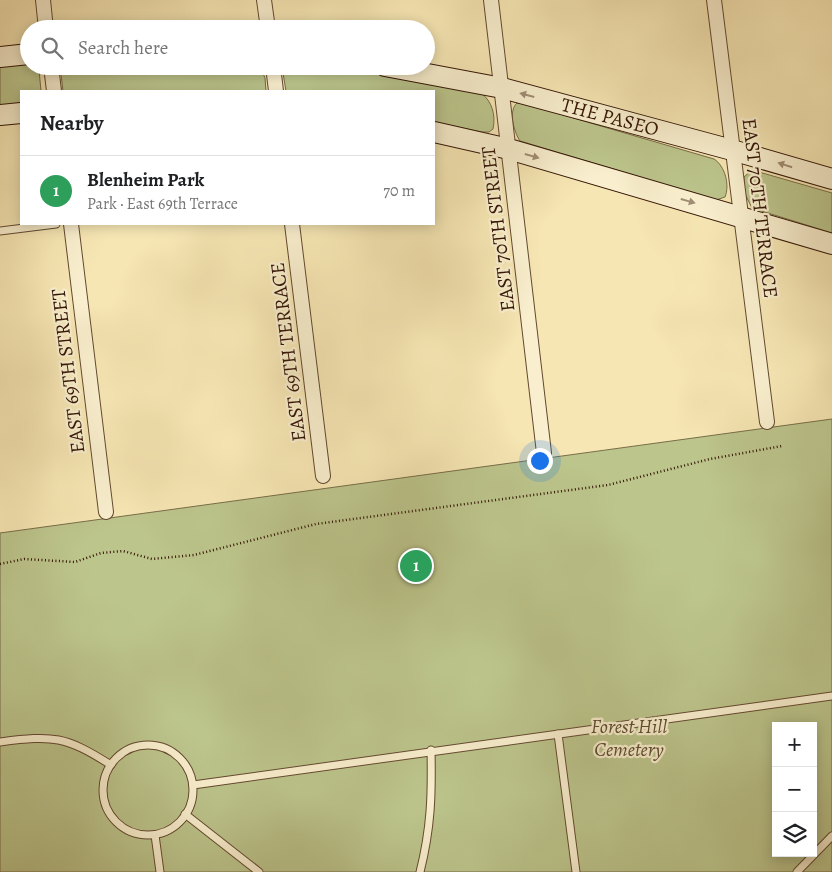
<!DOCTYPE html>
<meta charset="utf-8">
<style>
:root{--surface:#fff;--page:#f6f6f6;--text:#202124;--muted:#757577;--line:#e0e0e0;--accent:#8f2418}
body{margin:0;font-family:Alegreya,serif;background:var(--page);color:var(--text)}
.controls{position:absolute;right:15px;bottom:15px;display:grid;overflow:hidden;border-radius:0px;box-shadow:0 2px 12px #0003}
.controls button{width:45px;height:45px;display:grid;place-items:center;padding:0;border:0;border-bottom:1px solid var(--line);background:var(--surface);color:var(--text);font:25px sans-serif}
.you{position:absolute;left:539px;top:460px;width:18px;height:18px;margin:-12px;border:4px solid #fff;border-radius:50%;background:#1a73e8;box-shadow:0 0 0 8px #1a73e833}
.badge{display:grid;place-items:center;width:32px;height:32px;border-radius:50%;background:var(--accent);color:#fff;font-size:16px;font-weight:700}
.pin{position:absolute;translate:-50% -50%;border:2px solid #fff;box-shadow:0 1px 5px #0006}
.list{margin:0;padding:0;list-style:none}
h2{display:flex;justify-content:space-between;align-items:center;height:65px;margin:0;padding:0 20px;font-size:21px}
h2 small{font-size:16px;font-weight:400;color:var(--muted)}
.list li{display:grid;grid-template-columns:32px 1fr auto;gap:15px;align-items:center;box-sizing:border-box;height:70px;padding:0 20px;border-top:1px solid var(--line)}
.list b{display:block;font-size:19px;white-space:nowrap}
.list p{margin:0;font-size:16px;white-space:nowrap;color:var(--muted)}
.list em{font-size:16px;font-style:normal;color:var(--muted)}
.icon{flex:none;width:28px;height:28px;fill:none;stroke:currentColor;stroke-width:2;stroke-linecap:round;stroke-linejoin:round}
.map{position:relative;flex:none;width:832px;height:872px;overflow:hidden}
.search{position:absolute;background:var(--surface);box-shadow:0 2px 12px #0003;left:20px;top:20px;width:415px;height:55px;display:flex;align-items:center;gap:12px;box-sizing:border-box;padding:0 18px;border-radius:28px;color:var(--muted);font-size:19px}
.panel{position:absolute;background:var(--surface);box-shadow:0 2px 12px #0003;left:20px;top:90px;width:415px;height:135px;border-radius:0px}
.map>svg:first-child{display:block}
</style>
<div class="map">
<svg width="832" height="872" viewBox="0 0 832 872">
<rect width="100%" height="100%" fill="#f6e6b3"/>
<filter id="stains"><feTurbulence type="fractalNoise" baseFrequency=".004" numOctaves="4"/><feColorMatrix values="0 0 0 0 .2 0 0 0 0 .09 0 0 0 0 .02 0 0 0 .5 -.17"/></filter>
<radialGradient id="worn" r=".72"><stop offset=".6" stop-color="#630" stop-opacity="0"/><stop offset="1" stop-color="#630" stop-opacity=".3"/></radialGradient>
<g fill="#bcc58c" stroke="#786d48" fill-rule="evenodd">
<path d="M29,64V66H35L39,70L41,91H21V103L0,106V67Z"/>
<path d="M60,66H260L265,78L266,91H63Z"/>
<path d="M287,66C353,66 417,81 481,93C492,101 496,115 493,129L489,132H482L434,122V91H286L283,73Z"/>
<path d="M517,103H522L714,159C725,166 730,185 725,197L716,200L520,141C514,132 508,111 517,103Z"/>
<path d="M752,170L832,193V233L752,208L745,194L744,177Z"/>
<path d="M832,419V872H0V533ZM776,726H813V853H776Z"/>
</g>
<g fill="none" stroke-linecap="round" stroke-linejoin="round">
<g stroke="#644930" stroke-width="9">
<g id="lane">
<path d="M0,231L56,224"/>
<path d="M558,734L576,872"/>
<path d="M0,742C54,735 65,736 111,765"/>
<circle cx="148" cy="790" r="45"/>
<path d="M193,785L832,696"/>
<path d="M185,814L259,872"/>
<path d="M155,835L160,872"/>
<path d="M420,872C431,828 432,796 431,750"/>
<path d="M797,872L832,836"/>
</g>
</g>
<g stroke="#644930" stroke-width="16">
<g id="street">
<path d="M43,0L46,29"/>
<path d="M264,0L268,29"/>
<path d="M491,0L544,453"/>
<path d="M714,0L767,422"/>
<path d="M51,66L54,91"/>
<path d="M273,66L276,91"/>
<path d="M71,224L106,512"/>
<path d="M292,224L323,476"/>
</g>
</g>
<g stroke="#341505" stroke-width="22">
<g id="secondary">
<path d="M0,57L29,54"/>
<path d="M385,66L502,88L732,150L832,179"/>
<path d="M0,115L21,113"/>
<path d="M434,132L509,149L832,244"/>
</g>
</g>
<path stroke="#341505" stroke-width="2.5" stroke-dasharray="1 2.5" stroke-linecap="butt" d="M0,564L24,559L75,562L101,553L123,551L152,559L194,555L316,524L608,485L710,459L782,446"/>
<use href="#lane" stroke="#f9efce" stroke-width="7"/>
<use href="#street" stroke="#f9efce" stroke-width="14"/>
<use href="#secondary" stroke="#f9efce" stroke-width="20"/>
</g>
<defs><path id="oneway-solid" d="M-6-.8H1V-3.2L6.5 0L1 3.2V.8H-6Z" transform="scale(1.25)"/></defs>
<g fill="#a08d74">
<use href="#oneway-solid" transform="translate(527 95) rotate(-165)"/>
<use href="#oneway-solid" transform="translate(532 156) rotate(16)"/>
<use href="#oneway-solid" transform="translate(785 165) rotate(-163)"/>
<use href="#oneway-solid" transform="translate(688 201) rotate(16)"/>
</g>
<g text-anchor="middle" dominant-baseline="central" stroke-width="4.5" stroke-linejoin="round" paint-order="stroke">
<g font-size="20" fill="#341505" stroke="#f9efce">
<text transform="translate(610 117) rotate(15)">THE PASEO</text>
<text transform="translate(760 208) rotate(83)">EAST 70TH TERRACE</text>
<text transform="translate(498 229) rotate(-97)">EAST 70TH STREET</text>
<text transform="translate(288 352) rotate(-97)">EAST 69TH TERRACE</text>
<text transform="translate(68 371) rotate(-97)">EAST 69TH STREET</text>
</g>
<g font-size="20" font-style="italic" fill="#5d4a2e" stroke="#f9efce">
<text x="629" y="726">Forest Hill<tspan x="629" dy="23">Cemetery</tspan></text>
</g>
</g>
<rect width="100%" height="100%" filter="url(#stains)"/>
<rect width="100%" height="100%" fill="url(#worn)"/>
</svg>
<div class="controls">
<button>+</button>
<button>−</button>
<button><svg class="icon" aria-label="layers" viewBox="0 0 24 24"><path d="M12 4l9 5-9 5-9-5zM3 14l9 5 9-5"/></svg></button>
</div>
<div class="you"></div>
<div class="pin badge" style="left:416px;top:566px;background:#2e9e5b">1</div>
<div class="search"><svg class="icon" aria-label="search" viewBox="0 0 24 24"><circle cx="10" cy="10" r="6"/><path d="M15 15l6 6"/></svg>Search here</div>
<section class="panel">
<h2>Nearby<small></small></h2>
<ul class="list">
<li><span class="badge" style="background:#2e9e5b">1</span><div><b>Blenheim Park</b><p>Park · East 69th Terrace</p></div><em>70 m</em></li>
</ul>
</section>
</div>
